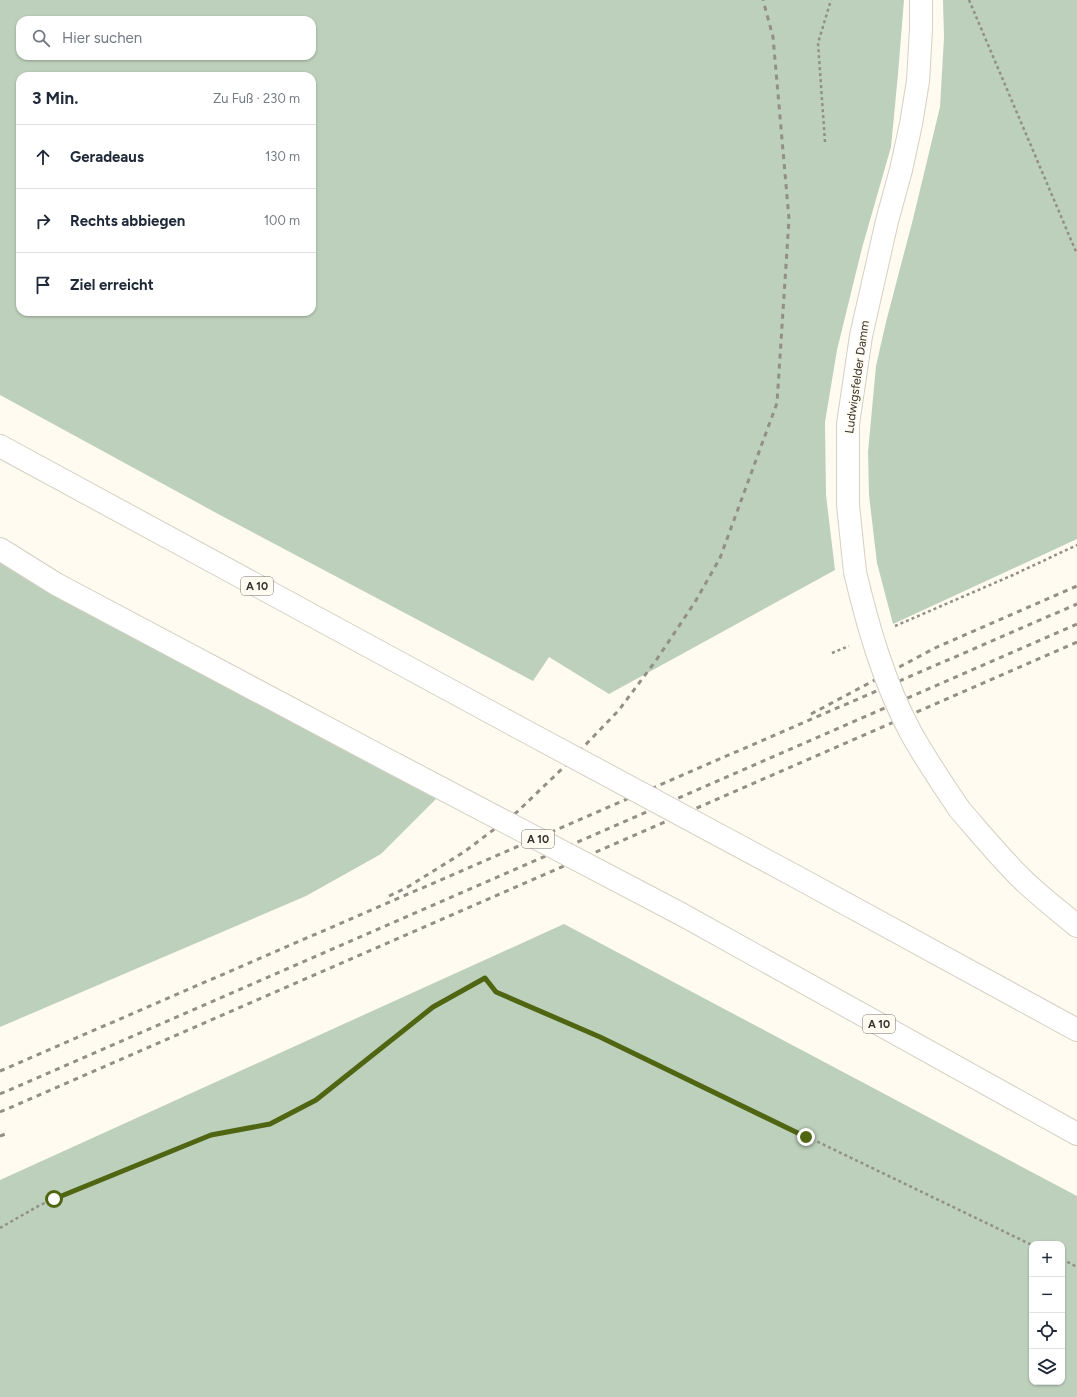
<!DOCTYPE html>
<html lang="de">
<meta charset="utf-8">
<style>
:root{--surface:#fff;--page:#f2f2f3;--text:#1f2937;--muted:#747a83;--line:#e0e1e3}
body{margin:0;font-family:Figtree,sans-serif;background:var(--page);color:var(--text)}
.controls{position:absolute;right:12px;bottom:12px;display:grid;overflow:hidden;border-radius:8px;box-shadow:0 1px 3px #0004}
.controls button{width:36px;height:36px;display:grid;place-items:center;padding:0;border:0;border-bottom:1px solid var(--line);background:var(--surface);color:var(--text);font:20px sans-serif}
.stop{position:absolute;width:12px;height:12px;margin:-9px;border:3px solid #506511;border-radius:50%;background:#fff}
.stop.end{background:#506511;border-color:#fff;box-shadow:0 1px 4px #0008}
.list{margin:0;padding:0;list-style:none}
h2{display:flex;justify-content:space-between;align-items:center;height:52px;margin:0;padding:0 16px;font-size:17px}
h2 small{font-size:13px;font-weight:400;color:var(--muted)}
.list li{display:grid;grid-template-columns:26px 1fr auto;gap:12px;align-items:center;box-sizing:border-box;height:64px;padding:0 16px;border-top:1px solid var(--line)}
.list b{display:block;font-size:15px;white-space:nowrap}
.list em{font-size:13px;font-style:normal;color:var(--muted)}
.icon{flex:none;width:22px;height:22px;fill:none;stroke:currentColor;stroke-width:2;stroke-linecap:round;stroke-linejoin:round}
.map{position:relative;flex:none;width:1077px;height:1397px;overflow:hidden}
.search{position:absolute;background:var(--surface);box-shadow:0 1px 3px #0004;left:16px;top:16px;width:300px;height:44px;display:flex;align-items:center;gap:10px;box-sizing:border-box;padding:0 14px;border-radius:12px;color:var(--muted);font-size:15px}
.panel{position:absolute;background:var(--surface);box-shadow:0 1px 3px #0004;left:16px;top:72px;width:300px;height:244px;border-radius:12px}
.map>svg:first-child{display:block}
</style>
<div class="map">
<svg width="1077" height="1397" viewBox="0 0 1077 1397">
<rect width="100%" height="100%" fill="#fffbf0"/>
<g fill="#bcd0bb" fill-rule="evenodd">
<path d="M0,0H904L898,74L891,147L862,248L837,350L825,422L826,495L835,570L609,694L549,657L533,681L220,515L0,395ZM20,20H312V56H20ZM20,76H312V312H20Z"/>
<path d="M943,0H1077V539L893,624L877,563L869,495L868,452L876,366L886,322L913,219L940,107L944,38Z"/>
<path d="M0,558L445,790L381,854L306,896L0,1027Z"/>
<path d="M564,924L1077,1196V1397H0V1180ZM1032,1244H1062V1382H1032Z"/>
</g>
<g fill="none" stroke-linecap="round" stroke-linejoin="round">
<g stroke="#d4d0c2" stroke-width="24">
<g id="minor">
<path d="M855,572L848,505V424L861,336L887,221L901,170L911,124L918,81L921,29V0"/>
<path d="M960,810C980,833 999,856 1020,877C1038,895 1058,910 1077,926"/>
</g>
</g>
<g stroke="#d4d0c2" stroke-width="24">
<g id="motorway">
<path d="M0,446L514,725"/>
<path d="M0,549L56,584L395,764"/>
<path d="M795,876L1077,1030"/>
<path d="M681,914L1077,1134"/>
</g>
</g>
<g stroke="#928f87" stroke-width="2.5" stroke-dasharray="3 3" stroke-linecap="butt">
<path d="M969,0L1077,254"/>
<path d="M825,142L818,43L831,0"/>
<path d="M895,626L1013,575L1077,545"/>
<path d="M832,653L849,646"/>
<path d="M0,1228L40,1205L211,1135L270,1124L315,1100L433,1007L485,978L496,992L600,1037L1032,1245"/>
<path d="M1062,1259L1077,1267"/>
</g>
<use href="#minor" stroke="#fff" stroke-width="22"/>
<use href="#motorway" stroke="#fff" stroke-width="22"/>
<g stroke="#928f87" stroke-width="3" stroke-dasharray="5 5" stroke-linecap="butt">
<path d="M811,714L935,648L1077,586"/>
<path d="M389,896L406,888L464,852L517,812L566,765L619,710L657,659L695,602L720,558L777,403L789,219L773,37L763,0"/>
<path d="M0,1071L1077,604"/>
<path d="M0,1094L1077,624"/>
<path d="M0,1112L1077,642"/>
<path d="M0,1136L8,1133"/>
</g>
<g stroke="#d4d0c2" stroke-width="24" stroke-linecap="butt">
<path id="minor-bridge" d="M855,572C868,627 884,683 911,733C926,760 943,785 960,810"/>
</g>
<g stroke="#d4d0c2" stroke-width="24" stroke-linecap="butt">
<g id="motorway-bridge">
<path d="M514,725L795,876"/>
<path d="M395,764L681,914"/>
</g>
</g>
<use href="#minor-bridge" stroke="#fff" stroke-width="22"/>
<use href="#motorway-bridge" stroke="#fff" stroke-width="22"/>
</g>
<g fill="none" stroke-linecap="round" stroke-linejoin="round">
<path stroke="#506511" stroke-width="5" d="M54,1199L211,1135L270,1124L316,1100L433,1007L485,978L496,992L600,1037L806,1137"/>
</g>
<g text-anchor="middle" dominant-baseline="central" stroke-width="3.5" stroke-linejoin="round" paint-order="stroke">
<g fill="#fffbf0" stroke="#716e68" stroke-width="1">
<rect x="241" y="577" width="32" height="18" rx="3"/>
<rect x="522" y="830" width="32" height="18" rx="3"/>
<rect x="863" y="1015" width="32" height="18" rx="3"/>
</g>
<g font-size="11" font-weight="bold" fill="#34322d">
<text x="257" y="586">A 10</text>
<text x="538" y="839">A 10</text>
<text x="879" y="1024">A 10</text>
</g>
<g font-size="12" fill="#34322d" stroke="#fffbf0">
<text transform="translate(857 377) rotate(-82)">Ludwigsfelder Damm</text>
</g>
</g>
</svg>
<div class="controls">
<button>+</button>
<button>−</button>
<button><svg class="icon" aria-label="locate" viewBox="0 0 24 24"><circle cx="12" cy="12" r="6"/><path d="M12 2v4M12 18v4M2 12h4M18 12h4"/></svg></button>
<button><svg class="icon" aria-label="layers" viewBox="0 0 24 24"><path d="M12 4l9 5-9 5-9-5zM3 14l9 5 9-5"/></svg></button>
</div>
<div class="stop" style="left:54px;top:1199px"></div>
<div class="stop end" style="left:806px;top:1137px"></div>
<div class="search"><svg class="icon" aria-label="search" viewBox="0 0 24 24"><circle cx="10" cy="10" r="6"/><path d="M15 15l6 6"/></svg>Hier suchen</div>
<section class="panel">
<h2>3 Min.<small>Zu Fuß · 230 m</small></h2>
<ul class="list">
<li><svg class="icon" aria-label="ahead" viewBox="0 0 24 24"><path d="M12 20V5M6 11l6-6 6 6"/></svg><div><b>Geradeaus</b></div><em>130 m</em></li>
<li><svg class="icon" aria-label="right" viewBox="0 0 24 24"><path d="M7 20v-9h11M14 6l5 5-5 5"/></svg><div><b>Rechts abbiegen</b></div><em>100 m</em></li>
<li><svg class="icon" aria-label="arrive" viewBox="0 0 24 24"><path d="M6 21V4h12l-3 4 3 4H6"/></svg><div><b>Ziel erreicht</b></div></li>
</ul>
</section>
</div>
